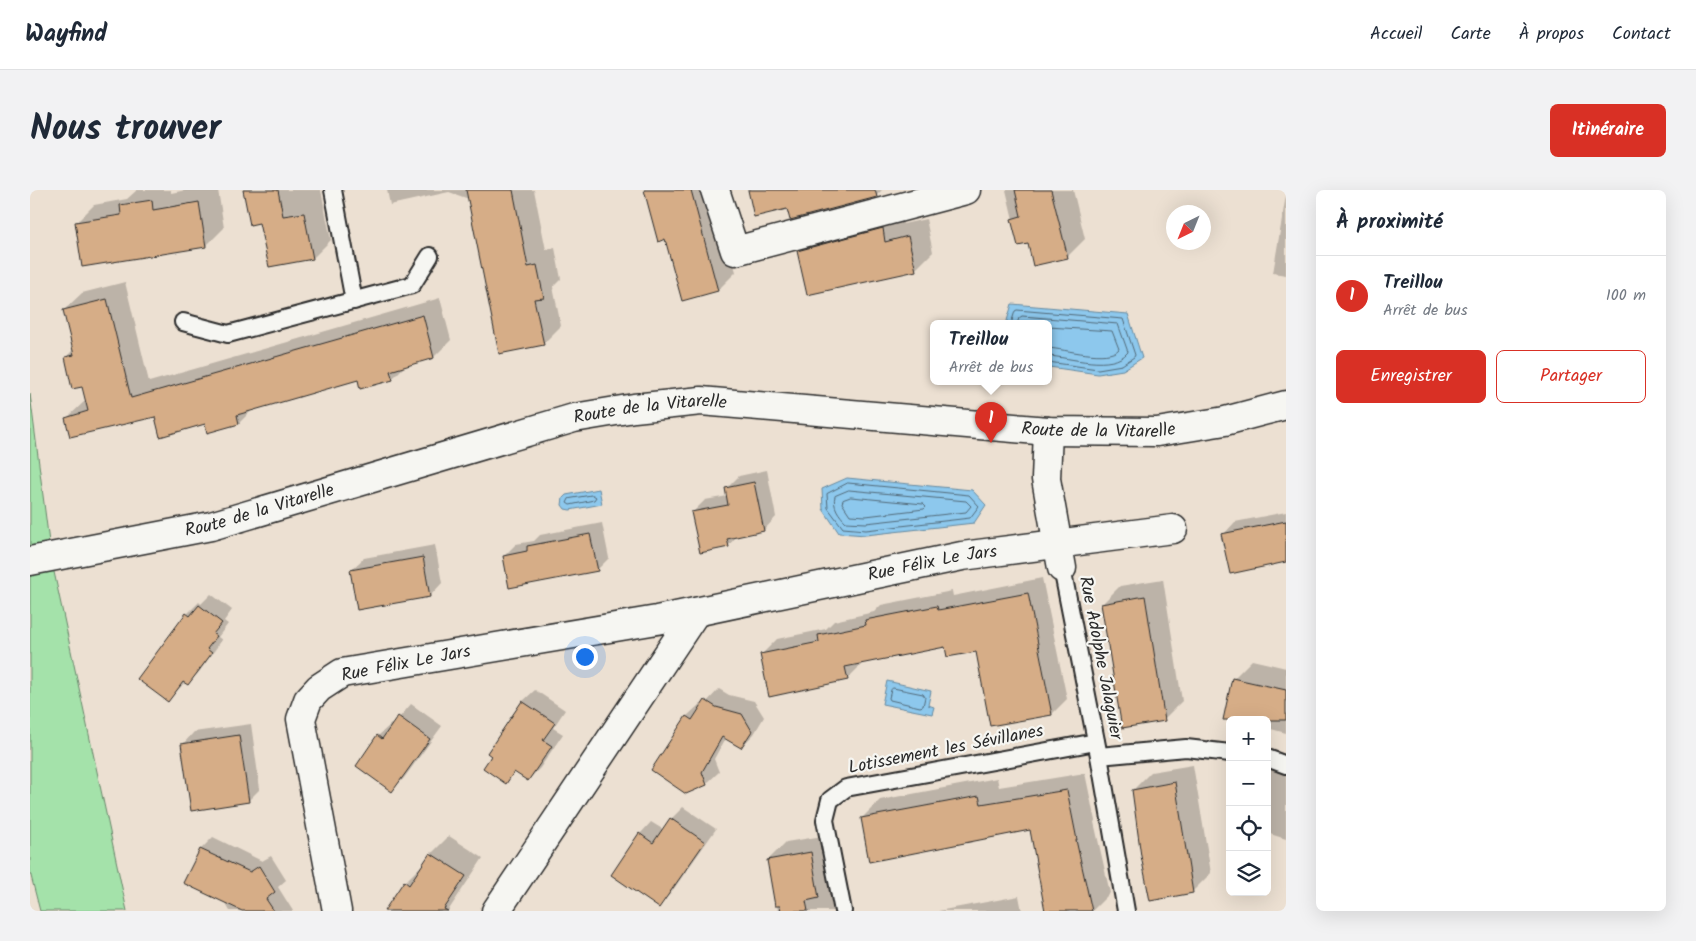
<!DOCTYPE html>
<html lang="fr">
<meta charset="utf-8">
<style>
:root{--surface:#fff;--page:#f2f2f3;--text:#1f2937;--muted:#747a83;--line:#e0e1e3;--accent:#d93025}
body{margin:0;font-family:Kalam,sans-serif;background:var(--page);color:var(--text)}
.controls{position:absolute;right:15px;bottom:15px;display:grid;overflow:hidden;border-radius:8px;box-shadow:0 5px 20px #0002}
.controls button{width:45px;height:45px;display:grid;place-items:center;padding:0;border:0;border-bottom:1px solid var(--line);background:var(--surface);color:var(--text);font:25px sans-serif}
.compass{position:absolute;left:1136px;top:15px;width:45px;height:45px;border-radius:50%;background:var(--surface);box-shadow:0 5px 20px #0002;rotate:223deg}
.you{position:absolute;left:554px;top:466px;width:18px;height:18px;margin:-12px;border:4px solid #fff;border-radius:50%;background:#1a73e8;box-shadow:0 0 0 8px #1a73e833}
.badge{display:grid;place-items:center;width:32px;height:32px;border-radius:50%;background:var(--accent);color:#fff;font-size:16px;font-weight:700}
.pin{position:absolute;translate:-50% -41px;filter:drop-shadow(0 1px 2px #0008)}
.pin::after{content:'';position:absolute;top:26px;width:18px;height:15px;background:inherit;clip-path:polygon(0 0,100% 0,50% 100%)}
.popup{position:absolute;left:900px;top:130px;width:122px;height:65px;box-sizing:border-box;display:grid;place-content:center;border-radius:8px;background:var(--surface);filter:drop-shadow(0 1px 4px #0005);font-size:16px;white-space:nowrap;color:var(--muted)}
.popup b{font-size:19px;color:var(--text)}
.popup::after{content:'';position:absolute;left:50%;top:100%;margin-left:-10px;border:10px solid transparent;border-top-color:var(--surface)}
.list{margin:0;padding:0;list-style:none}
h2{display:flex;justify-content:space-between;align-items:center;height:65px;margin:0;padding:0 20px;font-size:21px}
h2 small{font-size:16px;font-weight:400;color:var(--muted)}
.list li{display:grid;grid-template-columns:32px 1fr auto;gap:15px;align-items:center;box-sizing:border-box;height:80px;padding:0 20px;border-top:1px solid var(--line)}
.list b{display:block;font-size:19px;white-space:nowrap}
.list p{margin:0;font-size:16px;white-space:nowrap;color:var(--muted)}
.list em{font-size:16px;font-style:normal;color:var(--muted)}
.actions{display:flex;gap:10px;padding:15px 20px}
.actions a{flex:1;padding:11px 0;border:1px solid var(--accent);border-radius:8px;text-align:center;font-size:18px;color:var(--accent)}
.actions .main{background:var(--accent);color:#fff}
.icon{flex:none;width:28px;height:28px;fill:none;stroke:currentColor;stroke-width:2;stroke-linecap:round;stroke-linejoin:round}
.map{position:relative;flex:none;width:1256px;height:721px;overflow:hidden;border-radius:8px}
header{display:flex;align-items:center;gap:30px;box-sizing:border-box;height:70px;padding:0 25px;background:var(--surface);border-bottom:1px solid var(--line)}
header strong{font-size:24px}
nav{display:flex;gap:28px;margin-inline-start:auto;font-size:18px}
.intro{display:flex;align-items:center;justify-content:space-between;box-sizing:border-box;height:120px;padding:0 30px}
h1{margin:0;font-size:35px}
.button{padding:12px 22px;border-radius:8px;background:var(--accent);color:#fff;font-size:18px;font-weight:700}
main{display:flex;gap:30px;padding:0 30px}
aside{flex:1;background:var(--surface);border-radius:8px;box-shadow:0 5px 20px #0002}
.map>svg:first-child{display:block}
</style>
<header>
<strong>Wayfind</strong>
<nav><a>Accueil</a><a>Carte</a><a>À propos</a><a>Contact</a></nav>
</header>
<div class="intro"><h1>Nous trouver</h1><a class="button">Itinéraire</a></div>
<main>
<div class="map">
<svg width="1256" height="721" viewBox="0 0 1256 721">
<rect width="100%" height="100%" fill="#ece0d2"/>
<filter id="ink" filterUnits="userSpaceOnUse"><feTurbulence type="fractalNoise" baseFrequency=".02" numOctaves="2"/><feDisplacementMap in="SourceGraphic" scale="10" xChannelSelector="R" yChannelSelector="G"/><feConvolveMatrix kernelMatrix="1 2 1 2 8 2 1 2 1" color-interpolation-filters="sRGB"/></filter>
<g filter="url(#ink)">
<path fill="#a4e2aa" stroke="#68866a" d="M0,204L21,368L97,721H10L0,682Z"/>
<g fill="#8dc8ed" stroke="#66899f">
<path d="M982,114L1098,124L1112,168L1093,180L1068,184L1019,177L1018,134H976Z"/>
<path d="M817,288L942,300L956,315L944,333L836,345L809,343L793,319L792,299Z"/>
<path d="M569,299L572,314L540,320L535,319L532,315L533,308L536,305Z"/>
<path d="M857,491L901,501L898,515L904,517L902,524L852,514Z"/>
</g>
<g fill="#0003">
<path d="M107,0H141V3L156,0H188L194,38L176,56L53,75L46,33L64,15L97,9Z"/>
<path d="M217,0H291L301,50L283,68L230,31Z"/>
<path d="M357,0H504L516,60L525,58L531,89L523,97L531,136L513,154L439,9L419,2L360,15Z"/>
<path d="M615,0H683L706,82L688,100L653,110L636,48Z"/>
<path d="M719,0H852L846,6L758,18Z"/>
<path d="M976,0H1043L1055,49L1037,67L999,53L989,55Z"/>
<path d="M1256,5V85L1243,83Z"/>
<path d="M871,21L873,34L896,29L903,62L885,80L768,61L787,43Z"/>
<path d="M95,92L119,192L410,108L421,150L404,167L376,175L362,189L329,188L223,219L209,233L176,232L126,226L37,228L56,210L53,195L36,167L44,159L34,120L52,103Z"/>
<path d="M737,280L746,327L734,340L708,345L698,356L662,323L675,310L698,306L696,299L709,286Z"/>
<path d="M1256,322V371L1193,345L1205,332Z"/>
<path d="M572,333L579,368L567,380L474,366L486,354L504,351L510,345Z"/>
<path d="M405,355L412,393L400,406L328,418L321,380L334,368Z"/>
<path d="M1012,388L1037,509L1022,524L947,460L916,456L832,472V474L817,489L732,464L747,449L796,439L804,431L844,422L851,415L922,401L923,406Z"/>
<path d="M1133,389L1152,511L1134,529L1072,414L1090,396Z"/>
<path d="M181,404L202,420L194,431L198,434L188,447L192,450L169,482L158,494L155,492L138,511L157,424L169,412L171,414Z"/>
<path d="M1222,470L1256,478V543L1237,538V530L1195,527L1204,488Z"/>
<path d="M689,499L699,505L724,511L734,527L724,544L711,557L696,547L684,569L689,582L676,594L623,580L657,526L670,514L673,516Z"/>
<path d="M505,500L535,520L523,538L533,544L510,578L498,590L486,582L475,592L463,565L458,563L493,511Z"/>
<path d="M381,514L412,536L374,588L362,600L328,576L348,546L361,534L363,535Z"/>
<path d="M221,534L230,599L218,611L152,555L164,542Z"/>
<path d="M1163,575L1181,683L1163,701L1121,709L1103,600L1121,582Z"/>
<path d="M1242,577L1256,582V649L1237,643V582Z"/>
<path d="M1055,583L1065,631L1064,632L1080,703L1062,721H1016L1001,639L832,628L850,610L967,588L969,597Z"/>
<path d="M653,617L686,639L640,704L628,716L610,644L621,632L634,640L641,629Z"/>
<path d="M799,645L813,721H748L738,670L756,652Z"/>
<path d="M419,646L453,668L418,721H357L375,692L393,674L394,675L401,664Z"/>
<path d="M183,647L232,671L241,666L256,690L248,697L263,721H200L194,711L155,692L171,659Z"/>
<path d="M989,706L992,721H908Z"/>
</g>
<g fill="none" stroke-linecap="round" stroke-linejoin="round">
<g stroke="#526a79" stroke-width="1">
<path d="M981,134L985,121L987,120L1093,129L1105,165L1104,167L1092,175L1068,179L1018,172"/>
<path d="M987,134L989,128L992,126L1088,134L1098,162C1082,182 1040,167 1018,166"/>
<path d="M1018,137L1082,141L1089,159C1078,172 1035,159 1018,158"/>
<path d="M818,293L939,305L949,316L940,328L836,340L813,338L798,318L797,304Z"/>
<path d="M819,300L936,311L941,316L936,322L836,333L816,332C809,325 802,316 805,306Z"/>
<path d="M563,305L566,307L564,310L540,315L537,313L539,309Z"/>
<path d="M821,307L893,314L896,317L894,319L836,326L820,325L812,313L813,310Z"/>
<path d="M863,498L893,504L895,507L893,516L890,517L860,510L859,508L861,500Z"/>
</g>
</g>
<g fill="#d6ad87" stroke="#2b2b2b">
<path d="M213,0H248L253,26L274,23L283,69L239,77L229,33L220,35Z"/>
<path d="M436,0H483L498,77L507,75L514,108L504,109L514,155L469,164Z"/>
<path d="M614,0H661L688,101L652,111L635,49L628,52Z"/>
<path d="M718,0H845L847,7L760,30L757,19L724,27Z"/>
<path d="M985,0H1021L1038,68L1003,76L998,54L988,56L981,29L991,26Z"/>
<path d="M122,10L123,20L169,12L176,57L52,77L45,32L91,25L90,15Z"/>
<path d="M853,38L855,52L878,46L886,81L777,105L767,61Z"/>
<path d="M77,109L101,208L393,125L404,168L360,181L363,190L330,199L328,190L207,225L209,234L177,243L175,234L130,247L125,227L40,247L35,228L58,221L52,197L42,199L35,167L44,165L33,120Z"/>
<path d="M724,292L734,341L697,349L699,357L670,363L661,322L698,315L695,298Z"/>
<path d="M1256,331V372L1200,384L1191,344Z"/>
<path d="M560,344L568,381L479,398L473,366L497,361V356Z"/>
<path d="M393,367L400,407L327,420L320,380Z"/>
<path d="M998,403L1022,525L960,536L946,462L917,467L915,457L815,477L818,490L739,507L730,464L789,452L788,445L836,435L835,430L907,416L908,420Z"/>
<path d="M1115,406L1135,531L1092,538L1071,414Z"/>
<path d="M169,415L192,433L183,444L187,446L177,459L182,463L158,495L153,492L138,512L107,489L156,423L160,426Z"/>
<path d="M1202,488L1256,500V530H1193Z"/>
<path d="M675,510L686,517L712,524L722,541L711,558L692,547L672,582L677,595L656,604L621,580L656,526L662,530Z"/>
<path d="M492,511L525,533L513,550L522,556L498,591L484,582L476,594L453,578L461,566L457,563Z"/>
<path d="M368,526L400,549L362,602L326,576L347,545L352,549Z"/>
<path d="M209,545L219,612L161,621L151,554Z"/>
<path d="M1145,592L1163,703L1120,711L1111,666L1102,600Z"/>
<path d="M1037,600L1047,650H1046L1062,721H1015L1000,640L839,672L831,628L949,606L951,614Z"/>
<path d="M640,628L675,652L629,718L581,685L609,643L623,653Z"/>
<path d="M170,659L220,682L229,676L245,702L236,709L244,721H212L153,693Z"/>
<path d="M781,662L789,708L776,711L778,721H751L750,716H745L737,670Z"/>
<path d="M400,663L436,686L414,719L418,721H354L374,691L379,695Z"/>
</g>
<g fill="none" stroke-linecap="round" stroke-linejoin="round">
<g stroke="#2b2b2b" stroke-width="20">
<g id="service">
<path d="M303,0L324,111"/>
<path d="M153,132L198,144L382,95L400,66"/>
<path d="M1032,378L1069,566L1096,721"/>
<path d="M1069,566L1156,558L1200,563"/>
<path d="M1237,568L1256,575"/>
<path d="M813,721L795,630L800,610L816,598L1066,552"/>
</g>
</g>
<g stroke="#2b2b2b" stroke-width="31">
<g id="minor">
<path d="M685,0L705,61L936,0"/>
<path d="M1018,241L1016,289L1032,378"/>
<path id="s1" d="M307,721L271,529L278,510L289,498L312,483L627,430L932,366L1143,339"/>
<path d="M466,721L666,422"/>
</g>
</g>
<g stroke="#2b2b2b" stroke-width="31">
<g id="tertiary">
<path id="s2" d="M0,371L181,336L544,228L604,218L671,211L1018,241L1127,242L1195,231L1256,215"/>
</g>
</g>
<use href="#service" stroke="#f6f6f2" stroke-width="16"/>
<use href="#minor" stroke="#f6f6f2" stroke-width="28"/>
<use href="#tertiary" stroke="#f6f6f2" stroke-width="28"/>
</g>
</g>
<g text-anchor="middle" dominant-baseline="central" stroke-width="4.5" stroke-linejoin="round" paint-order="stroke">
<g font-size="18" fill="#2b2b2b" stroke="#f6f6f2">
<text stroke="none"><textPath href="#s2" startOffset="640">Route de la Vitarelle</textPath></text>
<text stroke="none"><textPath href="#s2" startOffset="1090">Route de la Vitarelle</textPath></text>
<text stroke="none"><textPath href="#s2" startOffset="235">Route de la Vitarelle</textPath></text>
<text stroke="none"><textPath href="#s1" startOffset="860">Rue Félix Le Jars</textPath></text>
<text transform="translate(1070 468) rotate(79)">Rue Adolphe Jalaguier</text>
<text transform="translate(376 474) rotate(-11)">Rue Félix Le Jars</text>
<text transform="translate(916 560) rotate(-11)">Lotissement les Sévillanes</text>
</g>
</g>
</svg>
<div class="controls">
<button>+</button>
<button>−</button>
<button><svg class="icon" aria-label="locate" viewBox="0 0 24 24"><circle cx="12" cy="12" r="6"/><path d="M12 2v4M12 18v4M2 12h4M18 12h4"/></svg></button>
<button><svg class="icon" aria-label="layers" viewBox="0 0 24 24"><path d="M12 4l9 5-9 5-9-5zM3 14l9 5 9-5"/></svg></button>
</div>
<svg class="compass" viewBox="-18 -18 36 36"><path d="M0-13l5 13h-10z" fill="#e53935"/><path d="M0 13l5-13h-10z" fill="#747a83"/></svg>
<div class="you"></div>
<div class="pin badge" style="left:961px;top:253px">1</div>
<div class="popup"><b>Treillou</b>Arrêt de bus</div>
</div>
<aside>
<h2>À proximité<small></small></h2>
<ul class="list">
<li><span class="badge">1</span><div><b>Treillou</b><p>Arrêt de bus</p></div><em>100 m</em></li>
</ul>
<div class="actions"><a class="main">Enregistrer</a><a>Partager</a></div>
</aside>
</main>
